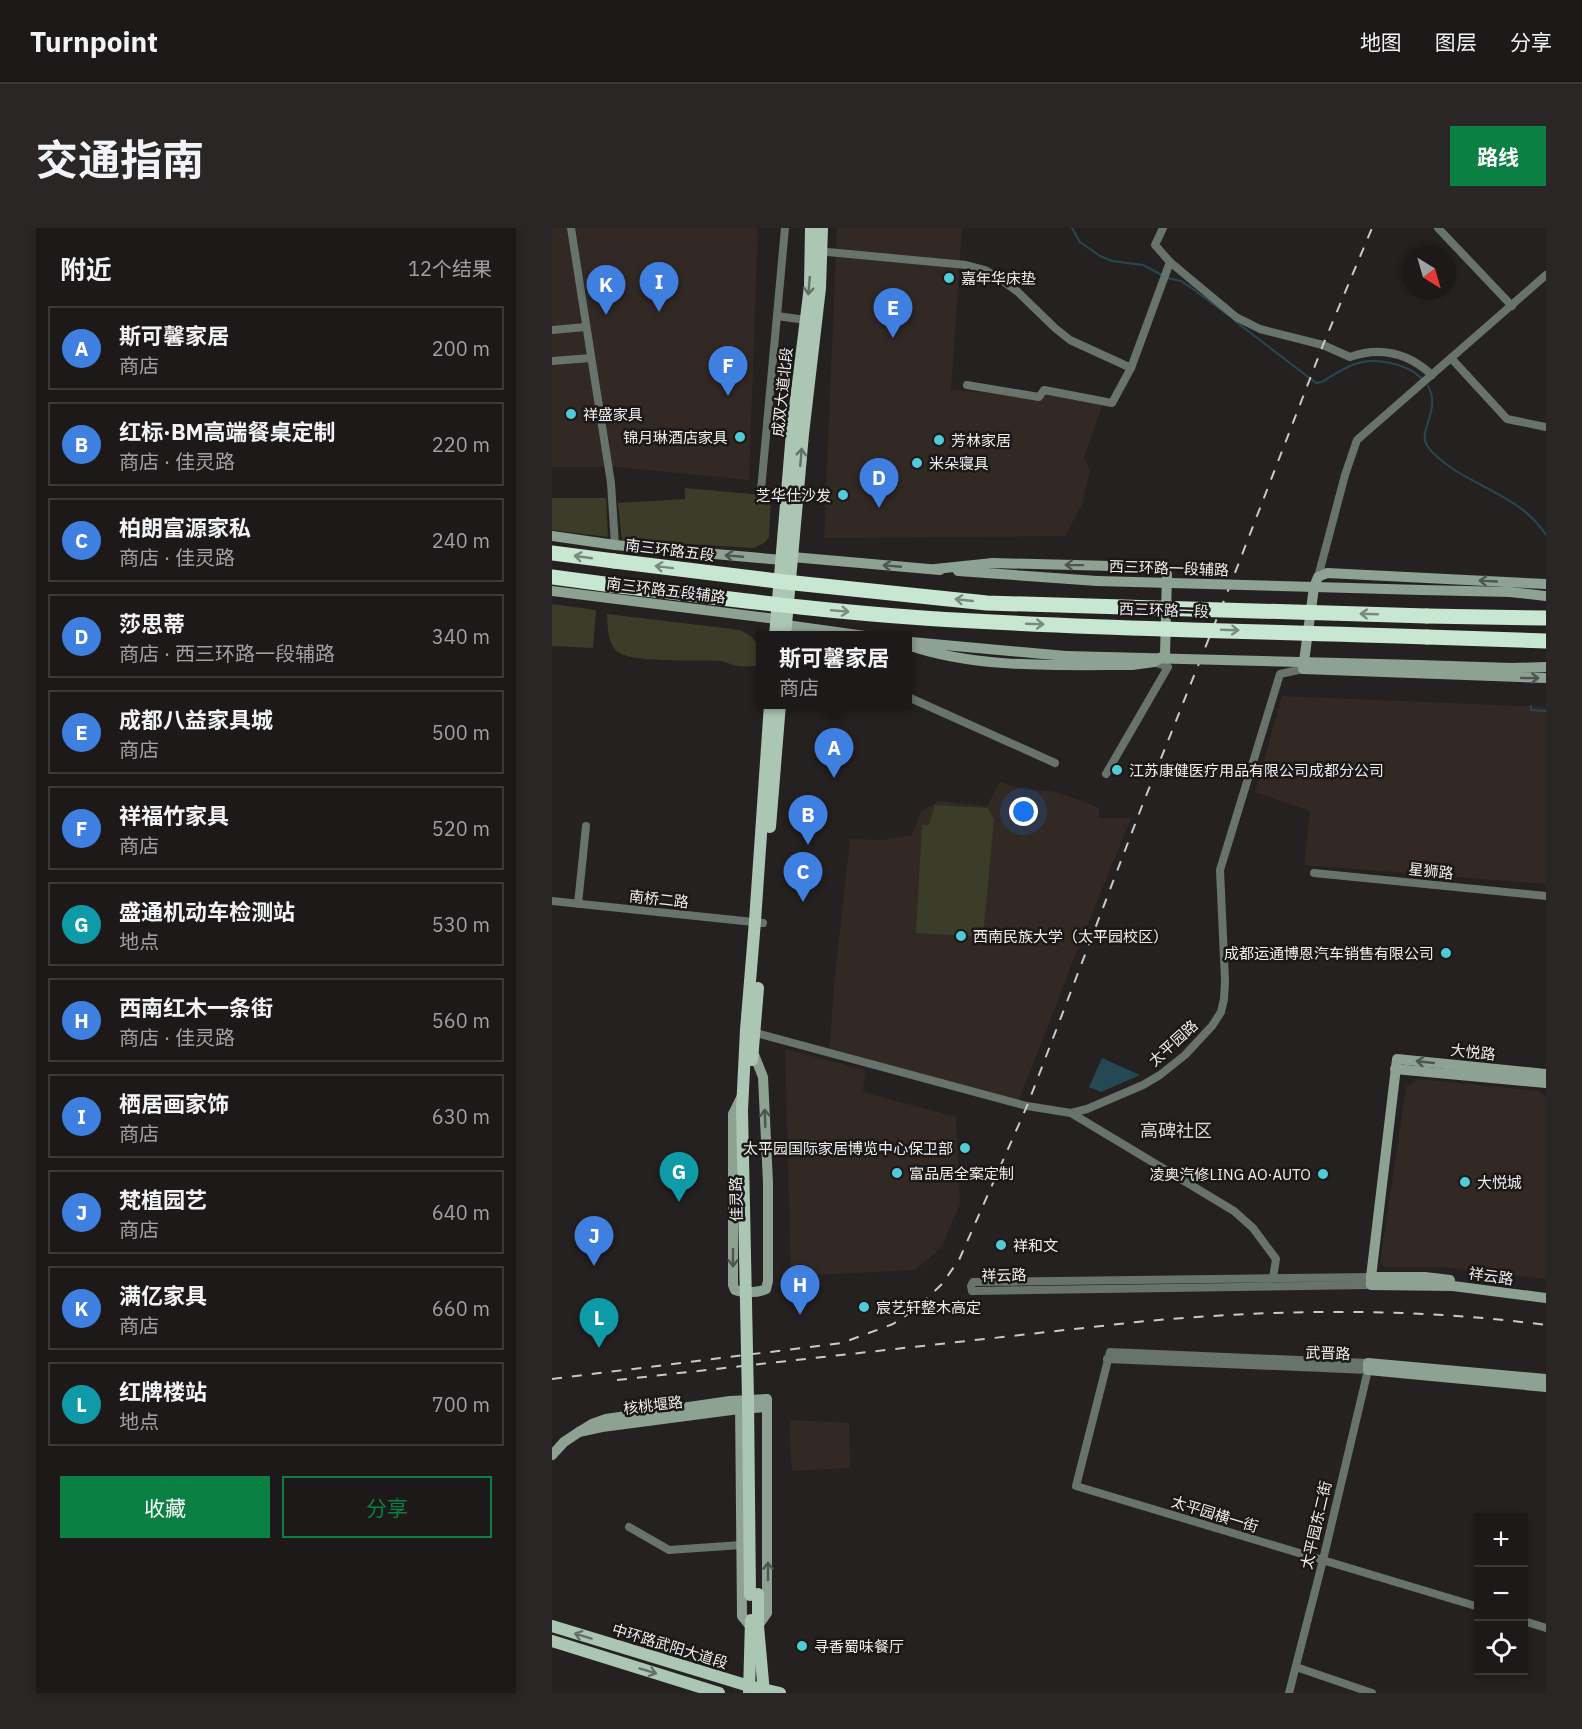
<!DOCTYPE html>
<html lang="zh">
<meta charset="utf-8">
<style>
:root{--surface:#1c1918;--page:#292625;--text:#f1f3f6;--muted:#a0a0a2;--line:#3a3837;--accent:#0b8043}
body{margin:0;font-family:"IBM Plex Sans","Noto Sans SC",sans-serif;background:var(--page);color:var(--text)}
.controls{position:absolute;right:18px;bottom:18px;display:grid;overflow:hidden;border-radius:0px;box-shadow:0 3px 9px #0003}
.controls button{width:54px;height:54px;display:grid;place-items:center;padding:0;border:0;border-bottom:2px solid var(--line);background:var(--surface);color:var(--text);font:30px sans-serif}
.compass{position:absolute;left:850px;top:18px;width:54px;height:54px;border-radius:50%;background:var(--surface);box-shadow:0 3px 9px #0003;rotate:143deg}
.you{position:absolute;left:472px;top:584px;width:21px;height:21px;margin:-15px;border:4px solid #fff;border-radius:50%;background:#1a73e8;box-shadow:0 0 0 9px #1a73e833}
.badge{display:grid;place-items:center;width:39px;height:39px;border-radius:50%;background:var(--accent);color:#fff;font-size:20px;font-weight:700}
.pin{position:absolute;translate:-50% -50px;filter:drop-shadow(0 2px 3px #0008)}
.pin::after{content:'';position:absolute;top:32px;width:21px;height:18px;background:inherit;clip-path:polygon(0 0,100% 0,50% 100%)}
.popup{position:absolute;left:204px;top:403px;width:156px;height:78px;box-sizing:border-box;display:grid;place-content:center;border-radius:0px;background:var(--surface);filter:drop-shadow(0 2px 4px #0005);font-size:20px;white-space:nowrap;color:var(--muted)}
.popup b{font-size:22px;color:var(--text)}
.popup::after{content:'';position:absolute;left:50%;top:100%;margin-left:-12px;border:12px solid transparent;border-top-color:var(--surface)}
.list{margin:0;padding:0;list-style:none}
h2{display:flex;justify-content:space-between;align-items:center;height:78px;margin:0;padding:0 24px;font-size:26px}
h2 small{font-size:20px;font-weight:400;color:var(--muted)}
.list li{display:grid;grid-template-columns:39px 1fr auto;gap:18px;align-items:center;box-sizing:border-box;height:84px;margin:0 12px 12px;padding:0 12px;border:2px solid var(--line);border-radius:0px}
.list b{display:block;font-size:22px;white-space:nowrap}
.list p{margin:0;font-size:20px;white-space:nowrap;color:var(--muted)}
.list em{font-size:20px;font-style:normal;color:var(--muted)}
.actions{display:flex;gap:12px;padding:18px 24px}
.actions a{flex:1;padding:14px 0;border:2px solid var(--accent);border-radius:0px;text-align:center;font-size:21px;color:var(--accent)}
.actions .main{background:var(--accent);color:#fff}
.icon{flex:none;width:33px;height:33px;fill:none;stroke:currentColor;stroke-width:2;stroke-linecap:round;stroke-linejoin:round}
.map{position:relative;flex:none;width:994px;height:1465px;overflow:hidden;border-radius:0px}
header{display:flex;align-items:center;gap:36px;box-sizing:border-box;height:84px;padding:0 30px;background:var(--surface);border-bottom:2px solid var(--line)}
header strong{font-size:28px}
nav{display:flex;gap:33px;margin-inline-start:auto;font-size:21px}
.intro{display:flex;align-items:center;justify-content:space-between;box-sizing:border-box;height:144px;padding:0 36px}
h1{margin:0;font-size:42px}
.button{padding:15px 27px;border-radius:0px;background:var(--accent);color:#fff;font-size:21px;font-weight:700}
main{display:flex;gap:36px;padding:0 36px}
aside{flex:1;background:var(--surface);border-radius:0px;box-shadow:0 3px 9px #0003}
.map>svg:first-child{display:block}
</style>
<header>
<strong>Turnpoint</strong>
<nav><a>地图</a><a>图层</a><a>分享</a></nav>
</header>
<div class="intro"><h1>交通指南</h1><a class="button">路线</a></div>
<main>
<aside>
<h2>附近<small>12个结果</small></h2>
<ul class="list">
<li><span class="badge" style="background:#3f7fe0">A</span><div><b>斯可馨家居</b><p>商店</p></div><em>200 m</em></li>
<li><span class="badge" style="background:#3f7fe0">B</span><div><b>红标·BM高端餐桌定制</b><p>商店 · 佳灵路</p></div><em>220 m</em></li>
<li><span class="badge" style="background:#3f7fe0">C</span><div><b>柏朗富源家私</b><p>商店 · 佳灵路</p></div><em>240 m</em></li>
<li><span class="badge" style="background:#3f7fe0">D</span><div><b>莎思蒂</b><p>商店 · 西三环路一段辅路</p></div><em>340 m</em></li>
<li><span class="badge" style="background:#3f7fe0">E</span><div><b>成都八益家具城</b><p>商店</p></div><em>500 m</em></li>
<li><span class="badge" style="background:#3f7fe0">F</span><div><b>祥福竹家具</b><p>商店</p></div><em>520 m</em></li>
<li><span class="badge" style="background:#0f9aa8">G</span><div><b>盛通机动车检测站</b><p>地点</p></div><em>530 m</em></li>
<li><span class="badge" style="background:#3f7fe0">H</span><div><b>西南红木一条街</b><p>商店 · 佳灵路</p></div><em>560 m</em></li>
<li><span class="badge" style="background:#3f7fe0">I</span><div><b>栖居画家饰</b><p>商店</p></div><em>630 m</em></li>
<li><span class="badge" style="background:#3f7fe0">J</span><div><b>梵植园艺</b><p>商店</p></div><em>640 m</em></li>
<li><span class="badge" style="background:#3f7fe0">K</span><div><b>满亿家具</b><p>商店</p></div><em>660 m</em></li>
<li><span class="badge" style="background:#0f9aa8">L</span><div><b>红牌楼站</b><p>地点</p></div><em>700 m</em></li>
</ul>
<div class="actions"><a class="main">收藏</a><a>分享</a></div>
</aside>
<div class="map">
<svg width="994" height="1465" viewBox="0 0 994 1465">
<rect width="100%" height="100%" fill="#252120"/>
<g fill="#322925">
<path d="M0,0H206L197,252L66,239H0Z"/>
<path d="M285,0H410L399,162L490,169L493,165L551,176L532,229L538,243L530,277L513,308L272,310Z"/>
<path d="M730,468L994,479V656L752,637L758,583L703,564Z"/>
<path d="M448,554L474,562L500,563L531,573L547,580V590H579L523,728L467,872L319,833L278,820L282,755L298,611L330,612L360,607L369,584L387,573L435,578Z"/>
<path d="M233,821L313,842L311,864L404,889L408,976L389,1020L363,1042L239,1048Z"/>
<path d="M866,851L986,863L994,869V1051L887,1039H833L828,1035L854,859Z"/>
<path d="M237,1192L297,1195L298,1240L240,1243Z"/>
</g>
<g fill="#3c3d28">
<path d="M133,260L219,268L217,309L212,315L202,320L70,312L66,275L133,271Z"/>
<path d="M0,270H54L56,309L0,302Z"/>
<path d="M0,376L44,382L41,420L0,418Z"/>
<path d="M55,386L188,402C207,411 207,418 204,438C198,438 192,439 186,438C180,437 174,434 168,433C145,431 84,436 66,424C55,416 56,398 55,386Z"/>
<path d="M383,577L436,580L442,591L431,709L364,705L370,597H377Z"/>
</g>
<path fill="#254954" d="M550,830L588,847L549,864L537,859Z"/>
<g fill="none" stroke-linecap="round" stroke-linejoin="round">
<g stroke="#254954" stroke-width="2">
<path d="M520,0L528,14L548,28L560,33L591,37L610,47"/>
<path d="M615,50L629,53L638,59L676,87"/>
<path d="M683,93L764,155L770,154C780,148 791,140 803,136C822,129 854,135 869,150"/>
<path d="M876,158C890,183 864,203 876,219C883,229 894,236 904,243C935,262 973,274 994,307"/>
<path d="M979,478V482L994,483"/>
</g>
<g stroke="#67736b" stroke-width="8">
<path d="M19,0L59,255L63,317"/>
<path d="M611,0L603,17L618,34L684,89L708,101L771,117L798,129C829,118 856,125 880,147"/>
<path d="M886,0L960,78"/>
<path d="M265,23L414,37L433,42L448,51L466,64L503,100L518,112L579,140"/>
<path d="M225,88L254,92"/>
<path d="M0,102L34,99"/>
<path d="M899,130L955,191L994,199"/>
<path d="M0,133L39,130"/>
<path d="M415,157L487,169L492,162L560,175L579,140L618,34"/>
<path d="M209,262L233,0"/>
<path d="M766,349L793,247L805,212L994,47"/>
<path d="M356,469L503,535"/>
<path d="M554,546L616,439L602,434"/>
<path d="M762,645L994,668"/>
<path d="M0,673L211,695"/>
<path d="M26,676L34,598"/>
<path d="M200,804L475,878L519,885L535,881L591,857L608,847L633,827L660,798L669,784L672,771L673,753L668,642L728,446L751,441"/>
<path d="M519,885L682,983L701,1000L724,1031L721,1050"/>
<path d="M819,1049L421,1054L419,1058L420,1063L819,1057"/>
<path d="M555,1131L816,1142L771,1332L737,1465"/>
<path d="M816,1135L558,1124L524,1258L927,1379"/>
<path d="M77,1299L117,1322L189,1317"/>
<path d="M972,1393L994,1400"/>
<path d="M744,1439L820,1465"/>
</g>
<g stroke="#8ea294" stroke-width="10">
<path d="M0,308L63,317L230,332L240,329L388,342"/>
<path d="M406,343L545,353"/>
<path d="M994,356L775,345L766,349L762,359L751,441L994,450"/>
<path d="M870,362L958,364L994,368"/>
<path d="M0,363L224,391L234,397L313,408"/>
<path d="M359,414L514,428"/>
<path d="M356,417C424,441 508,437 580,437L602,434L613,427L615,346L611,341L599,339L441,335L383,341"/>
<path d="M866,437L960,440L994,439"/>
<path d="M843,841L994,855"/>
<path d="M994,846L845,831L819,1049V1057L901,1058L994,1070"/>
<path d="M190,868L181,886V1057L183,1062C191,1065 206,1065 214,1061L216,1053V955L211,849L201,824"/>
<path d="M819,1049H873L898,1052"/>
<path d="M994,1151L816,1135V1142L994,1159"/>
<path d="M188,1173L190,1388L199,1399"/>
<path d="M27,1204L40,1196L54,1191L178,1173L215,1171V1385L206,1398"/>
<path d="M0,1227L12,1214L27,1204L50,1199L187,1181L215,1179"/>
</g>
<g stroke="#acc6b4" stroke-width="12">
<path d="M223,408L240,204L258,58L259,0"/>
<path d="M233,408L251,206L268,60L270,0"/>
<path d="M218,599L228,476"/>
<path d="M200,832L206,760"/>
<path d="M190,882L194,802L203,693L218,476"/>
<path d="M206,1366V1398L212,1465"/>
<path d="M0,1398L197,1458L228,1465"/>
<path d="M0,1413L167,1465"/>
<path d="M197,1465L199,1392"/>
</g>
<g stroke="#c7e7d1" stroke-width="15">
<path d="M0,325L62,333"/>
<path d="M0,349L60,357"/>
<path d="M875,388L994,390"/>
<path d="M875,409L994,413"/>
</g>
<g stroke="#cbc9c8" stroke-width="2" stroke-dasharray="10 10" stroke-linecap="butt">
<path d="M0,1151L290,1115L341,1096L359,1084L373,1072L389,1057L407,1032L475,878L590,578L681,350L771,117L820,0"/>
<path d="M65,1152L585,1094C721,1081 859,1079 994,1097"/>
</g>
<g stroke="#8ea294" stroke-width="10">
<path d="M545,353L870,362"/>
<path d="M514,428L866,437"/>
</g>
<path stroke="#acc6b4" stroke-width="12" d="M190,882L196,1171L198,1367"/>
<g stroke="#c7e7d1" stroke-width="15">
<path d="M62,333L233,354L435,375L875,388"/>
<path d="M60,357C163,369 267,383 371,390C539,401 707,403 875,409"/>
</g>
</g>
<defs><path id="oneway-shaft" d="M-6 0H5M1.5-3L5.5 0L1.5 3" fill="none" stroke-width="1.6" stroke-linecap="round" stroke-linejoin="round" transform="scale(1.5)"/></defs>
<g stroke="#646f66">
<use href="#oneway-shaft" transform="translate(257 58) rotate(95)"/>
<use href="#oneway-shaft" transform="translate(249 229) rotate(-85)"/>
<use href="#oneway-shaft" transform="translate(31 1408) rotate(-163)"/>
<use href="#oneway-shaft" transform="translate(96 1443) rotate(17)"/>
</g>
<g stroke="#4f564f">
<use href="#oneway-shaft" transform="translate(182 328) rotate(-175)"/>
<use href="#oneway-shaft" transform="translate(522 337) rotate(-179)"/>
<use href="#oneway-shaft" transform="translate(340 338) rotate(-175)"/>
<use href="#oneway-shaft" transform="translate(936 353) rotate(-177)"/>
<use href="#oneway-shaft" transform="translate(978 450)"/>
<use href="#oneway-shaft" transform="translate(873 834) rotate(-174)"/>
<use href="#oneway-shaft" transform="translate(213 890) rotate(-92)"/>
<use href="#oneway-shaft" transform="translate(181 1030) rotate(90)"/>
<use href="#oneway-shaft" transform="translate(216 1343) rotate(-90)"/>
</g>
<g stroke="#7a8a7d">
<use href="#oneway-shaft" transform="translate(31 329) rotate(-172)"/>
<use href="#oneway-shaft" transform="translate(112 339) rotate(-173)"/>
<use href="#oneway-shaft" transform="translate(412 372) rotate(-174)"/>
<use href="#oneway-shaft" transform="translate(288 383) rotate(5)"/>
<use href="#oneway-shaft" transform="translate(817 386) rotate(-178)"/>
<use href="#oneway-shaft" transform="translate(483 396) rotate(2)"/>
<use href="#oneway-shaft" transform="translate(678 402) rotate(2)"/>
</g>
<g fill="#52cbd9" stroke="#1b1817" stroke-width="2">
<circle cx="397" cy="50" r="6"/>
<circle cx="19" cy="186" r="6"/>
<circle cx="188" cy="209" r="6"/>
<circle cx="387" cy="212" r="6"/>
<circle cx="365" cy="235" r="6"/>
<circle cx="291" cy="267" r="6"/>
<circle cx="565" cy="542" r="6"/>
<circle cx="409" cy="708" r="6"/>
<circle cx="894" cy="725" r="6"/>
<circle cx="413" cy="920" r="6"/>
<circle cx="345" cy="945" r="6"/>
<circle cx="771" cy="946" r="6"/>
<circle cx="913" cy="954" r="6"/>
<circle cx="449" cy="1017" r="6"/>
<circle cx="312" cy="1079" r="6"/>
<circle cx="250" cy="1418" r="6"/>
</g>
<g text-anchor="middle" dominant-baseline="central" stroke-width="5" stroke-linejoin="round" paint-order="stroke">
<g font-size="15" fill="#f0eeed" stroke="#1b1817" text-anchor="start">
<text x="409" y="50">嘉年华床垫</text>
<text x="31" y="186">祥盛家具</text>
<text x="176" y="209" text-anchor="end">锦月琳酒店家具</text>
<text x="399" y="212">芳林家居</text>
<text x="377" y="235">米朵寝具</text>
<text x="279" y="267" text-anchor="end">芝华仕沙发</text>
<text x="577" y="542">江苏康健医疗用品有限公司成都分公司</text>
<text x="421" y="708">西南民族大学（太平园校区）</text>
<text x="882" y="725" text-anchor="end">成都运通博恩汽车销售有限公司</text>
<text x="401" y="920" text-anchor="end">太平园国际家居博览中心保卫部</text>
<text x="357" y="945">富品居全案定制</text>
<text x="759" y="946" text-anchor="end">凌奥汽修LING AO·AUTO</text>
<text x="925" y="954">大悦城</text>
<text x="461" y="1017">祥和文</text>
<text x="324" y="1079">宸艺轩整木高定</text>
<text x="262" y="1418">寻香蜀味餐厅</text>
</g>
<g font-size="15" fill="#f0eeed" stroke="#1b1817">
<text transform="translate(230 164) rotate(-84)">成双大道北段</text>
<text transform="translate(118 322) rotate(7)">南三环路五段</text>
<text transform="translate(617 340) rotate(2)">西三环路一段辅路</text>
<text transform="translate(114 362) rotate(7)">南三环路五段辅路</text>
<text transform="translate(612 382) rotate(2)">西三环路一段</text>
<text transform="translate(879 643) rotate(6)">星狮路</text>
<text transform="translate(107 671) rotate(6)">南桥二路</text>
<text transform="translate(621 815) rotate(-42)">太平园路</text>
<text transform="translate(921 824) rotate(6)">大悦路</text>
<text transform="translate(184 971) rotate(-91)">佳灵路</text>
<text transform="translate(452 1047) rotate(-1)">祥云路</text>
<text transform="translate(939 1048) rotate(8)">祥云路</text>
<text transform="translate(776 1125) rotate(2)">武晋路</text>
<text transform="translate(101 1177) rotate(-7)">核桃堰路</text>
<text transform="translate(663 1286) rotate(17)">太平园横一街</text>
<text transform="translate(764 1297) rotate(-77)">太平园东二街</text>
<text transform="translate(118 1418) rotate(17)">中环路武阳大道段</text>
</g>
<g font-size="18" fill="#dad5d3" stroke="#1b1817">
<text x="624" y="902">高碑社区</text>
</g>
</g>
</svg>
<div class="controls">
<button>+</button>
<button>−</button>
<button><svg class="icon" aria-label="locate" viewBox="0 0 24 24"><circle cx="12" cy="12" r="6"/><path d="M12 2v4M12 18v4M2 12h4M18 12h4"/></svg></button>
</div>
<svg class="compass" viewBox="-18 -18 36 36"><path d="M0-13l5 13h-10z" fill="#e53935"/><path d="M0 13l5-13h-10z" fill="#a0a0a2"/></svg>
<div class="you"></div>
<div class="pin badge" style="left:282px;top:550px;background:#3f7fe0">A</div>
<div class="popup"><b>斯可馨家居</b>商店</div>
<div class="pin badge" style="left:256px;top:617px;background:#3f7fe0">B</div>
<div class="pin badge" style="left:251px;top:674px;background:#3f7fe0">C</div>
<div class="pin badge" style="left:327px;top:280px;background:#3f7fe0">D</div>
<div class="pin badge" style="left:341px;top:110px;background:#3f7fe0">E</div>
<div class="pin badge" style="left:176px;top:168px;background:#3f7fe0">F</div>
<div class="pin badge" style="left:127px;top:974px;background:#0f9aa8">G</div>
<div class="pin badge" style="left:248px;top:1087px;background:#3f7fe0">H</div>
<div class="pin badge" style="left:107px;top:84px;background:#3f7fe0">I</div>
<div class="pin badge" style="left:42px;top:1038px;background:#3f7fe0">J</div>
<div class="pin badge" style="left:54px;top:87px;background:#3f7fe0">K</div>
<div class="pin badge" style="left:47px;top:1120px;background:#0f9aa8">L</div>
</div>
</main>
